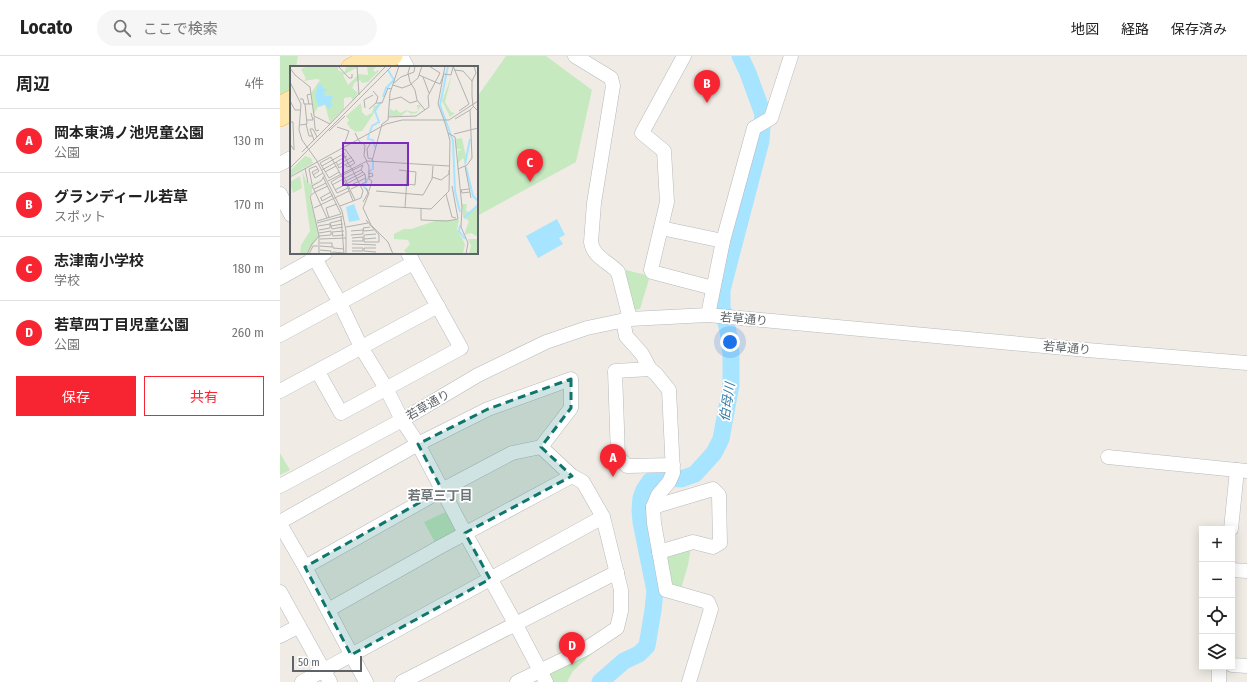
<!DOCTYPE html>
<html lang="ja">
<meta charset="utf-8">
<style>
:root{--surface:#fff;--page:#f6f6f6;--text:#222;--muted:#767676;--line:#e0e0e0;--accent:#f62531}
body{margin:0;font-family:"Fira Sans Condensed","Noto Sans JP",sans-serif;background:var(--page);color:var(--text)}
.controls{position:absolute;right:12px;bottom:12px;display:grid;overflow:hidden;border-radius:0px;box-shadow:0 2px 10px #0003}
.controls button{width:36px;height:36px;display:grid;place-items:center;padding:0;border:0;border-bottom:1px solid var(--line);background:var(--surface);color:var(--text);font:20px sans-serif}
.scale{position:absolute;left:12px;bottom:10px;width:70px;box-sizing:border-box;padding-left:4px;border:2px solid #5d6367;border-top:0;font-size:11px;line-height:14px;white-space:nowrap;color:#5d6367;-webkit-text-stroke:3px #fff;paint-order:stroke}
.you{position:absolute;left:450px;top:286px;width:14px;height:14px;margin:-10px;border:3px solid #fff;border-radius:50%;background:#1a73e8;box-shadow:0 0 0 6px #1a73e833}
.badge{display:grid;place-items:center;width:26px;height:26px;border-radius:50%;background:var(--accent);color:#fff;font-size:13px;font-weight:700}
.pin{position:absolute;translate:-50% -33px;filter:drop-shadow(0 1px 2px #0008)}
.pin::after{content:'';position:absolute;top:21px;width:14px;height:12px;background:inherit;clip-path:polygon(0 0,100% 0,50% 100%)}
.list{margin:0;padding:0;list-style:none}
h2{display:flex;justify-content:space-between;align-items:center;height:52px;margin:0;padding:0 16px;font-size:17px}
h2 small{font-size:13px;font-weight:400;color:var(--muted)}
.list li{display:grid;grid-template-columns:26px 1fr auto;gap:12px;align-items:center;box-sizing:border-box;height:64px;padding:0 16px;border-top:1px solid var(--line)}
.list b{display:block;font-size:15px;white-space:nowrap}
.list p{margin:0;font-size:13px;white-space:nowrap;color:var(--muted)}
.list em{font-size:13px;font-style:normal;color:var(--muted)}
.actions{display:flex;gap:8px;padding:12px 16px}
.actions a{flex:1;padding:9px 0;border:1px solid var(--accent);border-radius:0px;text-align:center;font-size:14px;color:var(--accent)}
.actions .main{background:var(--accent);color:#fff}
.icon{flex:none;width:22px;height:22px;fill:none;stroke:currentColor;stroke-width:2;stroke-linecap:round;stroke-linejoin:round}
.map{position:relative;flex:none;width:967px;height:626px;overflow:hidden}
header{display:flex;align-items:center;gap:24px;box-sizing:border-box;height:56px;padding:0 20px;background:var(--surface);border-bottom:1px solid var(--line)}
header strong{font-size:19px}
nav{display:flex;gap:22px;margin-inline-start:auto;font-size:14px}
.search{width:280px;height:36px;background:var(--page);display:flex;align-items:center;gap:10px;box-sizing:border-box;padding:0 14px;border-radius:22px;color:var(--muted);font-size:15px}
main{display:flex}
aside{flex:1;background:var(--surface)}
.map>svg:first-child{display:block}
</style>
<header>
<strong>Locato</strong>
<div class="search"><svg class="icon" aria-label="search" viewBox="0 0 24 24"><circle cx="10" cy="10" r="6"/><path d="M15 15l6 6"/></svg>ここで検索</div>
<nav><a>地図</a><a>経路</a><a>保存済み</a></nav>
</header>
<main>
<aside>
<h2>周辺<small>4件</small></h2>
<ul class="list">
<li><span class="badge">A</span><div><b>岡本東鴻ノ池児童公園</b><p>公園</p></div><em>130 m</em></li>
<li><span class="badge">B</span><div><b>グランディール若草</b><p>スポット</p></div><em>170 m</em></li>
<li><span class="badge">C</span><div><b>志津南小学校</b><p>学校</p></div><em>180 m</em></li>
<li><span class="badge">D</span><div><b>若草四丁目児童公園</b><p>公園</p></div><em>260 m</em></li>
</ul>
<div class="actions"><a class="main">保存</a><a>共有</a></div>
</aside>
<div class="map">
<svg width="967" height="626" viewBox="0 0 967 626">
<rect width="100%" height="100%" fill="#f0ece5"/>
<g fill="#c6e9c0">
<path d="M0,0H18L16,11H11V34L0,42Z"/>
<path d="M226,0H266L312,34L296,106L197,160V41Z"/>
<path d="M346,214L370,220L360,253L355,254C349,246 344,224 346,214Z"/>
<path d="M0,397L10,414L0,419Z"/>
<path d="M172,453L185,477L158,492L144,466Z"/>
<path d="M411,491L408,509L401,533L395,532L389,525L385,505L389,497Z"/>
<path d="M313,592L315,595L293,615L287,626H270L269,617Z"/>
</g>
<path fill="#a7e4ff" d="M277,163L285,179L279,182L283,188L258,202L246,180Z"/>
<g fill="none" stroke-linecap="round" stroke-linejoin="round">
<path stroke="#a7e4ff" stroke-width="17" d="M320,626L344,605L359,598L367,590L373,554L375,535L361,466L360,454L361,442L364,434L370,425L376,422L384,421L401,423L415,418L434,397L441,383L451,329V298L448,275L442,251V234L481,85L483,58L468,17L460,0"/>
<g stroke="#b6b9bd" stroke-width="15">
<g id="minor">
<path d="M121,0L127,11"/>
<path d="M295,0L331,22L333,30L314,147L311,186C313,201 329,206 338,216L350,263"/>
<path d="M404,0L362,77L384,95L387,146L371,214L372,216L433,232"/>
<path d="M0,108L11,102"/>
<path d="M0,138L11,159"/>
<path d="M381,172L443,185"/>
<path d="M32,197L60,247L81,291L106,332L122,364L138,388L185,477L235,567L266,626"/>
<path d="M0,222L45,197"/>
<path d="M428,259L443,185L474,72L491,62L511,0"/>
<path d="M343,264L346,280L362,298L370,313L376,318L389,334L393,417L389,426L378,439L373,451L374,467L386,534L428,546L431,553L409,626"/>
<path d="M0,279L133,207"/>
<path d="M370,313L335,315L338,401L347,410L393,409"/>
<path d="M38,316L61,357L181,292L128,197"/>
<path d="M0,335L158,250"/>
<path d="M828,401L967,415"/>
<path d="M0,430L122,364L198,319L266,286L307,272L350,263L428,259L807,294L967,307"/>
<path d="M373,451L433,433L439,439L440,487L433,491L413,486L379,496"/>
<path d="M0,466L138,388L208,353L291,323V352L261,391L232,397L162,434L25,511"/>
<path d="M0,468L25,511L86,626"/>
<path d="M951,473L957,414"/>
<path d="M952,514L967,515"/>
<path d="M0,536L50,626"/>
<path d="M48,554L158,492L292,420"/>
<path d="M0,580L19,570"/>
<path d="M952,609L967,610"/>
<path d="M22,626L323,461"/>
<path d="M122,626L337,516"/>
<path d="M237,626L307,592L337,572L341,555V534L323,461L303,426L292,420L261,391"/>
<path d="M939,626V611"/>
</g>
</g>
<g stroke="#fcb653" stroke-width="18">
<g id="major">
<path d="M70,11L91,0"/>
<path d="M94,11L114,0"/>
<path d="M0,49L11,43"/>
<path d="M0,62L11,56"/>
</g>
</g>
<use href="#minor" stroke="#fff" stroke-width="14"/>
<use href="#major" stroke="#ffe6ac" stroke-width="17"/>
</g>
<path fill="#0f766e" fill-opacity="0.2" stroke="#0f766e" stroke-width="3" stroke-dasharray="8 5" stroke-linejoin="round" d="M291,323V352L261,391L292,420L185,477L210,523L71,599L25,511L162,434L138,388L208,353Z"/>
<g text-anchor="middle" dominant-baseline="central" stroke-width="3.5" stroke-linejoin="round" paint-order="stroke">
<g font-size="12" fill="#5d6367" stroke="#fff">
<text transform="translate(464 263) rotate(5)">若草通り</text>
<text transform="translate(787 292) rotate(5)">若草通り</text>
<text transform="translate(148 349) rotate(-30)">若草通り</text>
</g>
<g font-size="13" font-style="italic" fill="#367ca7" stroke="#fff">
<text transform="translate(447 346) rotate(-81)">伯母川</text>
</g>
<g font-size="13" font-weight="bold" fill="#6e7579" stroke="#fff">
<text x="160" y="439">若草三丁目</text>
</g>
</g>
<g transform="translate(10 10)">
<rect width="188" height="188" fill="#f0ece5"/>
<path d="M18,0H48V4L54,7L57,0H70L53,9L58,19L69,8L78,9L77,0H87L83,4L85,6L88,4L89,5L78,16L72,17L70,14L65,16L62,22L68,27L63,35L61,31L54,32V43L40,57L35,39L28,41L24,48L21,27L30,14L27,13L13,15L16,13L11,3ZM162,9L155,36L161,46L165,47L160,51L152,35ZM71,37L72,46L76,50L82,47L84,40L90,38L72,65L66,66L60,62L57,57L59,54L56,50ZM127,39H131L127,47L121,48L117,45L111,50H99L100,43L104,45L106,43L110,47L116,44L123,46L128,45ZM172,72L176,91V98L173,92L168,97V85L172,83H166V73ZM15,90L21,92L23,97L0,110V105ZM12,105L17,117L23,118L31,113L22,120V128L19,129L29,170L16,188H10L11,179L20,165ZM10,110L12,122L3,127L0,116ZM172,138H177L176,145L180,146L188,139V171L181,167L174,169L179,155L173,151ZM148,154H169L167,163L175,178L173,188H118L114,185L120,178L118,174L104,173V168L114,163H121ZM178,173H188V188H179L181,179Z" fill="#c6e9c0"/>
<path d="M32,18L33,23H38L34,27L35,30H43L40,37L43,38L39,43L35,38L29,41L25,31L28,19ZM64,138L70,154L59,156L56,141Z" fill="#a7e4ff"/>
<path fill="none" stroke="#a7e4ff" stroke-width="2" d="M158,0L150,39L163,75L165,125L170,146M93,31L96,22L104,14L98,4M80,66L82,60L89,56L85,45L91,36M79,68L78,73L83,74L85,81M175,98L180,73M176,101L183,130L188,135M78,106L83,103V94M76,123L74,121L78,112M174,152L188,139M170,159L169,165L175,173"/>
<path fill="none" stroke="#b1b1af" stroke-width="1" d="M48,0L59,12H62V8M67,0L69,29M120,0L118,7L120,16L125,24L127,34L135,44M163,0L179,38M184,0L186,7L182,15V30L183,40L188,45M0,2L5,9L20,21L24,50L40,58L96,0M164,4L173,5L182,15M129,9L150,18L154,8L161,9L163,1M133,11L139,27M0,16L11,38L9,64L12,74L27,95L52,145L56,165V188M104,17L111,11L124,6L125,0M103,19L112,22L120,19L128,12L132,0M83,25L88,31L86,37M10,33H13L14,38H22M100,34L111,31L120,37L127,35M0,35L5,44H11M19,38L17,29L21,28M75,42L74,34L83,29M79,43L86,37H92L98,22L101,23M169,45L179,38M24,51L25,62L26,65L29,64M98,51L126,50L139,41L138,30L150,7L139,0M165,53L180,44M17,54H23L21,47M154,54L148,38L155,0M154,54L158,67L165,71L172,141L171,161L178,177L176,188M0,56H3L4,84L0,78M16,58L19,70H22M10,59L17,58L15,38M47,61L59,65L55,76M39,65L55,50M65,67L69,75L75,79L74,90L77,95M164,68L188,62M24,74L20,63H23L27,71M81,76L77,83L78,92L82,93M12,86L40,58M76,95L79,100V113L82,115L79,125M82,95L92,58L98,54L100,27L109,0M46,96L49,102L64,94M48,99L62,91M32,100L55,87M175,100L181,132M0,102L102,0M15,102L18,117M19,103L26,100L29,105L23,109M19,103L22,118M28,103L22,106L25,112L33,107M168,103L177,99L182,92L180,44L183,41M32,104L57,90M109,104L126,106L125,119L116,118M35,106L46,100M49,106L39,112L30,97L41,91L58,122L63,135M78,108L82,107L83,110L78,111M51,110L41,116L47,127L58,122M0,111L96,58L112,54H159L188,35M142,111L151,114L159,108V104M55,112L71,104M38,115L77,95L159,100M56,115L73,106M42,119L53,113M59,120L76,112M162,120L168,153M24,123L36,117M61,123L76,116L75,108L71,104M179,123L171,124L172,127L180,126M45,124L75,108M86,125L133,129L142,113L143,100M116,128L117,105M156,128L162,151L166,152M30,132L41,126M31,132L32,135L43,129M65,134L53,109L73,99L71,104M73,136L78,127L76,122L79,127L73,142L81,159L98,176L103,188M50,140L71,132L73,125L62,103L61,102L60,100L58,97L52,85L55,83L65,97L60,100L57,101L56,99M89,140L141,143L159,125L160,75L158,67M115,141L116,128M24,142L59,125M131,142V154L157,155L168,153M51,151L54,188M37,152L25,126L38,120M39,152L36,142L47,138M52,154L40,157L42,163L53,161M76,154L89,169V176H74V169L86,168M27,155L51,148L33,111M27,157L53,150M28,160L40,158V162L29,164M41,160L53,158M56,161L78,157M80,161L73,162L74,165L84,164M54,165L42,166L43,170L54,169M61,165L73,164V168L61,169M29,167L41,165V169L29,170V188M62,172L73,171V175H62M30,173L56,172M74,173L86,172M62,178L86,179M30,180L42,181V177H30M43,180V182L54,183M30,184L41,185V188M62,185H73V182H62M86,186L74,185V182H86M17,188L22,178L29,170L20,130L25,126L22,120L31,115L35,109M19,188L23,180H28M42,188L43,186L54,187"/>
<path fill="#7b2cbf" fill-opacity="0.15" stroke="#7b2cbf" stroke-width="2" d="M53,77H118V119H53Z"/>
<rect width="188" height="188" fill="none" stroke="#5d6367" stroke-width="2"/>
</g>
</svg>
<div class="controls">
<button>+</button>
<button>−</button>
<button><svg class="icon" aria-label="locate" viewBox="0 0 24 24"><circle cx="12" cy="12" r="6"/><path d="M12 2v4M12 18v4M2 12h4M18 12h4"/></svg></button>
<button><svg class="icon" aria-label="layers" viewBox="0 0 24 24"><path d="M12 4l9 5-9 5-9-5zM3 14l9 5 9-5"/></svg></button>
</div>
<div class="scale">50 m</div>
<div class="you"></div>
<div class="pin badge" style="left:333px;top:421px">A</div>
<div class="pin badge" style="left:427px;top:47px">B</div>
<div class="pin badge" style="left:250px;top:126px">C</div>
<div class="pin badge" style="left:292px;top:609px">D</div>
</div>
</main>
